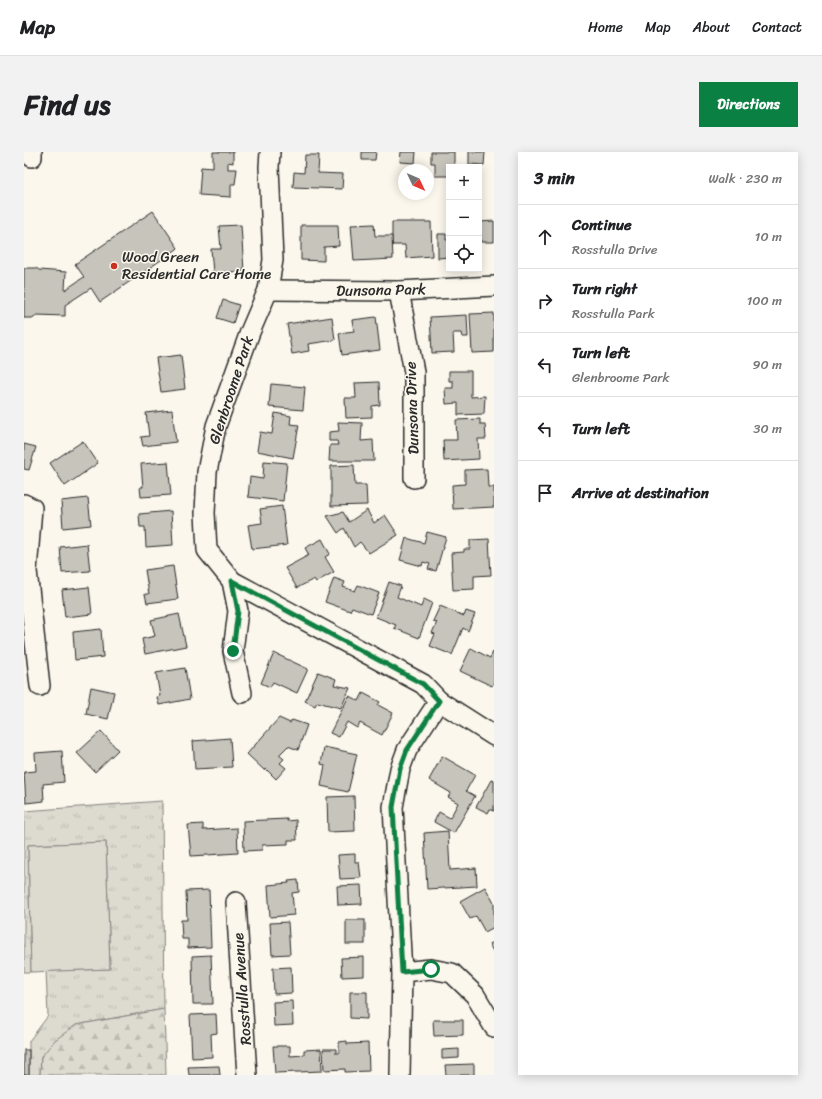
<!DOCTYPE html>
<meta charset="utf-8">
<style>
:root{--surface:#fff;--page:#f2f2f2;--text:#202124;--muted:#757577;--line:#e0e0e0;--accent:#0b8043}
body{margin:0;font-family:Sriracha,sans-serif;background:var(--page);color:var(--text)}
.controls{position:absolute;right:12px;top:12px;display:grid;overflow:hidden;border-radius:0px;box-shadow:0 2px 10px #0003}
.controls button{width:36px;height:36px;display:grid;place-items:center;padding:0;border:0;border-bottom:1px solid var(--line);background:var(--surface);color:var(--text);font:20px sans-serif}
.compass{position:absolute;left:374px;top:12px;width:36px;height:36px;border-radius:50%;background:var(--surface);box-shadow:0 2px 10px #0003;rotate:134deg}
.stop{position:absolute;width:12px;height:12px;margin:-9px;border:3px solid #0b8043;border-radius:50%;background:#fff}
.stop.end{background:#0b8043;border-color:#fff;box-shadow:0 1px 4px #0008}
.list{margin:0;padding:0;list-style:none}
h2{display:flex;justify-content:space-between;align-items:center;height:52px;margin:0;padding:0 16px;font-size:17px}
h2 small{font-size:13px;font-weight:400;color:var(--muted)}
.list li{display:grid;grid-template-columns:26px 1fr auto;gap:12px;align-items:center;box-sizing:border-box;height:64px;padding:0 16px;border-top:1px solid var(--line)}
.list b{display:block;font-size:15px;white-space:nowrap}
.list p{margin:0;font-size:13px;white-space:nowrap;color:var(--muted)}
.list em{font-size:13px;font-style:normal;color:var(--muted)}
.icon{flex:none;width:22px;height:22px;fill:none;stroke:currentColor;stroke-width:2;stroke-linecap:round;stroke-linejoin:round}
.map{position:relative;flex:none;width:470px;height:923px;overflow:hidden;border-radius:0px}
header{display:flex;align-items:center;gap:24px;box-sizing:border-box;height:56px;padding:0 20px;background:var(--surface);border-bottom:1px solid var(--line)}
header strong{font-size:19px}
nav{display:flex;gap:22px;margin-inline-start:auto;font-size:14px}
.intro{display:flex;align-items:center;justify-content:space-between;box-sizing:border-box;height:96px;padding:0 24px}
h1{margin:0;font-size:28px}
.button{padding:10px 18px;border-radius:0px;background:var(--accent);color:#fff;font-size:14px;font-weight:700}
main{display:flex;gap:24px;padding:0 24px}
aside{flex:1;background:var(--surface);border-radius:0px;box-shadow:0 2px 10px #0003}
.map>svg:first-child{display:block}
</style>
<header>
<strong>Map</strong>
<nav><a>Home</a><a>Map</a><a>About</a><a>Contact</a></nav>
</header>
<div class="intro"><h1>Find us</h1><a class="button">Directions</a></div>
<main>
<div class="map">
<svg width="470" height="923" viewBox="0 0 470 923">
<defs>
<pattern id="grass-tufts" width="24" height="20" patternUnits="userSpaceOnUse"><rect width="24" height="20" fill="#dddad0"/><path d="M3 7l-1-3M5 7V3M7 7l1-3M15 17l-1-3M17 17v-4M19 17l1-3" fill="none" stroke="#bebbb3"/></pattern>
<pattern id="forest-firs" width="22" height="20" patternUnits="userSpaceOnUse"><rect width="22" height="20" fill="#dddad0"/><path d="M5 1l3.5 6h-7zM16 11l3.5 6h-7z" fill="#bebbb3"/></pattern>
</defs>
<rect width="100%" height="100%" fill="#fbf7ec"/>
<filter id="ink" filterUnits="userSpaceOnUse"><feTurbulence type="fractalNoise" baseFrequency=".025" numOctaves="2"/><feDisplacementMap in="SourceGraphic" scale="8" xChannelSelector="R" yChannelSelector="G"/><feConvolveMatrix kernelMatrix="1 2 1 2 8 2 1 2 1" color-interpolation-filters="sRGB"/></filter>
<g filter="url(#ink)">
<path fill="url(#grass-tufts)" stroke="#84827e" d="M138,649L140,857L52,873L17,904L16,923H5V889L24,864L22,819L86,817L82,690L4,693L7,820H0V659Z"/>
<path fill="url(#forest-firs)" stroke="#84827e" d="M140,857L142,923H16L17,905L31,888L52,873Z"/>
<path fill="#dddad0" stroke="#84827e" d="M82,690L86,817L7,820L4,693Z"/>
<g fill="#c7c4bc" stroke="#2b2b2b">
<path d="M189,0H209V11L204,10V17H213L211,32H207V45L175,43L177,15L189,16Z"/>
<path d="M338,0H352L351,8H338Z"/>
<path d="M377,0H392L391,11L376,10Z"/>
<path d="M407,0H430V15H425V24H411V11H407Z"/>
<path d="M445,0H461L460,13L445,12Z"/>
<path d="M281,3H295L294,21L319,22L318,37L269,35L270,20L280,21Z"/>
<path d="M129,59L154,96L153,97L76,150L67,136L41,153V164L13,163L8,166H0V116H12L15,118L42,120L41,138L60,125L51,112Z"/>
<path d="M470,69V90H457L456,70Z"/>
<path d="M368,70H407L408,104L382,106L381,93H368Z"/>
<path d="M350,72L351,84H368L369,107L330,109L327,73Z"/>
<path d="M217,73L220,119L189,121L187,97H197L195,74Z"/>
<path d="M277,73H314L315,94L300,95V109L277,108Z"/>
<path d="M414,82H422V88H425V105L414,106Z"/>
<path d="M199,148L215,153L209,171L193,166Z"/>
<path d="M470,161V200L448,201L446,162Z"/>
<path d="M443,163L444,185H438L437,181H429L430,200L408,201L406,165Z"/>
<path d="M308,165L311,188L284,192L285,199L268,202L263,172Z"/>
<path d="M352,165L356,198L318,203L315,181L330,179L328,168Z"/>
<path d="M157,203L161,237L137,240L132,206Z"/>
<path d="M425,219H447V245L461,244L460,262L434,263V251L422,252L421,236H429V229H425Z"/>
<path d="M355,230L356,253L348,254V265L322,266L321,246H332L331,231Z"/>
<path d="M247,232L281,235L279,258L245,255Z"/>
<path d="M148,258L152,290L119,294L117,285L125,284L122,261Z"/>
<path d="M251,261L267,264L266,272L275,273L269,306L233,299L236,280L248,282Z"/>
<path d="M456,267V272H461L462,287H454L455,307L420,309L419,288H433L432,268Z"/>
<path d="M314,270L338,271L337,289L349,288L350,309H305L306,293H314L313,289H305V280L315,279Z"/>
<path d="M59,289L74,311L41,334L26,311Z"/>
<path d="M0,292L12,295L5,318L0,317Z"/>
<path d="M240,309L263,311L259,349L224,345L226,325L239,327Z"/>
<path d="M144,310L147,343L117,345L116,335H119L117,312Z"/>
<path d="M330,313L331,333H342L343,353L307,354V314Z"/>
<path d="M463,317L464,335H470V355L429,357L428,333L441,332V318Z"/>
<path d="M64,346L67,373L39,376L37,349Z"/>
<path d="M258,354L263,393L228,397L224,373L238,371L236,357Z"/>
<path d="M343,358L350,371L361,363L374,383L345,401L336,390L330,395L320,376L314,381L303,364L319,360L325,370Z"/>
<path d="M147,359L149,393L122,395L121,375H116L115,362Z"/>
<path d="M403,380L422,385L412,419L404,417L406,412L399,410L398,414L376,408L382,386L400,391Z"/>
<path d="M298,387L306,402L301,405L310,420L292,430L290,427L273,436L261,416L285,403L281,396Z"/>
<path d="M465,387L467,423L450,424V437L429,438L427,401L440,400V397H446V388Z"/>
<path d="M63,392L66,419L38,421L36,395Z"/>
<path d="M149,414L154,447L123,451L121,442H125L121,418Z"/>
<path d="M310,426L321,430L319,435L331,439L334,433L355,441L347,462L328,455L326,459L301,450Z"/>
<path d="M365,430L377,434L373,445L397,455L400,447L408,451L395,486L370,476L372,473L352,465Z"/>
<path d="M65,435L68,462L41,465L38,438Z"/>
<path d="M416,454L440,464L442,459L451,462L444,479L439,476L428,503L406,494L411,482L408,481L413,470L409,469Z"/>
<path d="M155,462L162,494L121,502L118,487L131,484L127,468Z"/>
<path d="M77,477L79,505L51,508L49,480Z"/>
<path d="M447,496L466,506L469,500L470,501V530L468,534L436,519Z"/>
<path d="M250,501L284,517L273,541L249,530L246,535L237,531Z"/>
<path d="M161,516L166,547L135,553L133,545L136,544L132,521Z"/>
<path d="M294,520L312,527L310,533L326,536L317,556L293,550L291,554L281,549Z"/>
<path d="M67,535L90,540L84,567L62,562Z"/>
<path d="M339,541L356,550L354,553L369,561L358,583L336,571L333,576L323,570L315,585L306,581L325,544L335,549Z"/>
<path d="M255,566L266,571L268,568L283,573L274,598L264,594L255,603L260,607L256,611L262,616L252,627L242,617L241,619L223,602Z"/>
<path d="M77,579L94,598L71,620L53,601Z"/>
<path d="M206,586L208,615L171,617L169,589Z"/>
<path d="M300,595L333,602L324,640L297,634L301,613L297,612Z"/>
<path d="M38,599L40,630L19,632L20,649L2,651L0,620L12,619L11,601Z"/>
<path d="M418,604L451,623L442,639L451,644L430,681L410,670L415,660L426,666L434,651L424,645L427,641L405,628Z"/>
<path d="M467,628L470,629V659L466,657L464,661L452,655Z"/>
<path d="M330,644L331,679L304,680L303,645Z"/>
<path d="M263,667V669L272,668L273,688H264V692L238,693V698L220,699L219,669Z"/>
<path d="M179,672V678L213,676L214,701L167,704L164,673Z"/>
<path d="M424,679L426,718L452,716L453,734L403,737L400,681Z"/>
<path d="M331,702V710H335L337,726L316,727L314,703Z"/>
<path d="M274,728L275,740L268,741L270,763L246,765L244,733L265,731L264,729Z"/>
<path d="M337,733L338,752L314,753L313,734Z"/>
<path d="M461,735L470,751V775L461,780L452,764L446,767L436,749Z"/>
<path d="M185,738L187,795L164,796V787H158L157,768H163L162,739Z"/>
<rect x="322" y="768" width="19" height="24"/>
<path d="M264,770L266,802L248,803L246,771Z"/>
<path d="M470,789V801L465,792Z"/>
<path d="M187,803L189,852H169L168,804Z"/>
<path d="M340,805V824L318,825L317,806Z"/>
<path d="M267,815L268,841L250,842L249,816Z"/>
<path d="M326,840H343V867L326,866Z"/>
<path d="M268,849L269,873L250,874L249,850Z"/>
<path d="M192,862L193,881L187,882L188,905L168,906L166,863Z"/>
<path d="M409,868H439V883L410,884Z"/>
<path d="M323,889V892L344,891L345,919L321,920V917L300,918L299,897H312V901H315V890Z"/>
<path d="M249,894H266V904L280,903V898L297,897L298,919L251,921Z"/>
<path d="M435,897V906L418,907V898Z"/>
<rect x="0" y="898" width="5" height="25"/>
<path d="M450,912V923H422L421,913Z"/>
<path d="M195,914L196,923H165L164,915Z"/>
</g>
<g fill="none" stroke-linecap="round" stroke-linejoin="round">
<g stroke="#2b2b2b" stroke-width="22">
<g id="minor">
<path d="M246,0L245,15L249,108L244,138L226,180L192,274L183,320L181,361L183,398L208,429L399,532L415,549L470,584"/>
<path d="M8,5V0"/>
<path d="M244,138L375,139L470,134"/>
<path d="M375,139L390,220V326"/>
<path d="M0,352L8,356L3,419L16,534"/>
<path d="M208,429L214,459L209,499L218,541"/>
<path d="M212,750L223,923"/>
<path d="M378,820L407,817L428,821L451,843L470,875"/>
<path d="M376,923L378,820L369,655L376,617L383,598L415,549"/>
</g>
</g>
<use href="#minor" stroke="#fbf7ec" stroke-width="19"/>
</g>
</g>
<g fill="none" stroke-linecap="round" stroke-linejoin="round" filter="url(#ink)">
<path stroke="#0b8043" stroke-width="5" d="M209,499L214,459L208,429L399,532L415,549L383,598L376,617L369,655L378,820L407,817"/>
</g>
<circle fill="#c8321e" stroke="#fbf7ec" stroke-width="1.5" cx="90" cy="114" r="4"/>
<g text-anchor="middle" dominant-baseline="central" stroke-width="3" stroke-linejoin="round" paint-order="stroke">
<g font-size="15" fill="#2b2b2b" stroke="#fbf7ec" text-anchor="start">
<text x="98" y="105">Wood Green<tspan x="98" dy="17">Residential Care Home</tspan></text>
</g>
<g font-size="15" fill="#2b2b2b" stroke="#fbf7ec">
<text transform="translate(357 138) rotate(-1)">Dunsona Park</text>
<text transform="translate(207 238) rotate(-72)">Glenbroome Park</text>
<text transform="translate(388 256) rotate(-92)">Dunsona Drive</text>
<text transform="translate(218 837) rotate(-94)">Rosstulla Avenue</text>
</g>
</g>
</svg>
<div class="controls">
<button>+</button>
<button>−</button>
<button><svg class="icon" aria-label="locate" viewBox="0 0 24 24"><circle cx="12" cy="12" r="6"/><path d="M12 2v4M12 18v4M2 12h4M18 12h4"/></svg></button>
</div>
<svg class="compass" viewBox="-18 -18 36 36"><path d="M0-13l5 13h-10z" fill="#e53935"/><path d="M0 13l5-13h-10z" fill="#757577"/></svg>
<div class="stop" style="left:407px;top:817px"></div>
<div class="stop end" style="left:209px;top:499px"></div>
</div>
<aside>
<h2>3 min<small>Walk · 230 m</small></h2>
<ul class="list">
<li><svg class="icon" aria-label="ahead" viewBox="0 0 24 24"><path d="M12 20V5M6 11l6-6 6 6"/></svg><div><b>Continue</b><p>Rosstulla Drive</p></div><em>10 m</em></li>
<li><svg class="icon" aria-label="right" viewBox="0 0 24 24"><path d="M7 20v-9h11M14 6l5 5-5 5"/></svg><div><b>Turn right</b><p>Rosstulla Park</p></div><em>100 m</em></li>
<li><svg class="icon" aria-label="left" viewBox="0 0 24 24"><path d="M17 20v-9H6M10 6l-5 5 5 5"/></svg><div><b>Turn left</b><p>Glenbroome Park</p></div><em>90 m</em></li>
<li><svg class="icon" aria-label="left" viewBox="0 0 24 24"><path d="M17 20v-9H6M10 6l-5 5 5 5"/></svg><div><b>Turn left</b></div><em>30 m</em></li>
<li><svg class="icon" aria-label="arrive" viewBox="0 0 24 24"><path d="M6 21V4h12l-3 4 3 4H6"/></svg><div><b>Arrive at destination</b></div></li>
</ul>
</aside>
</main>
